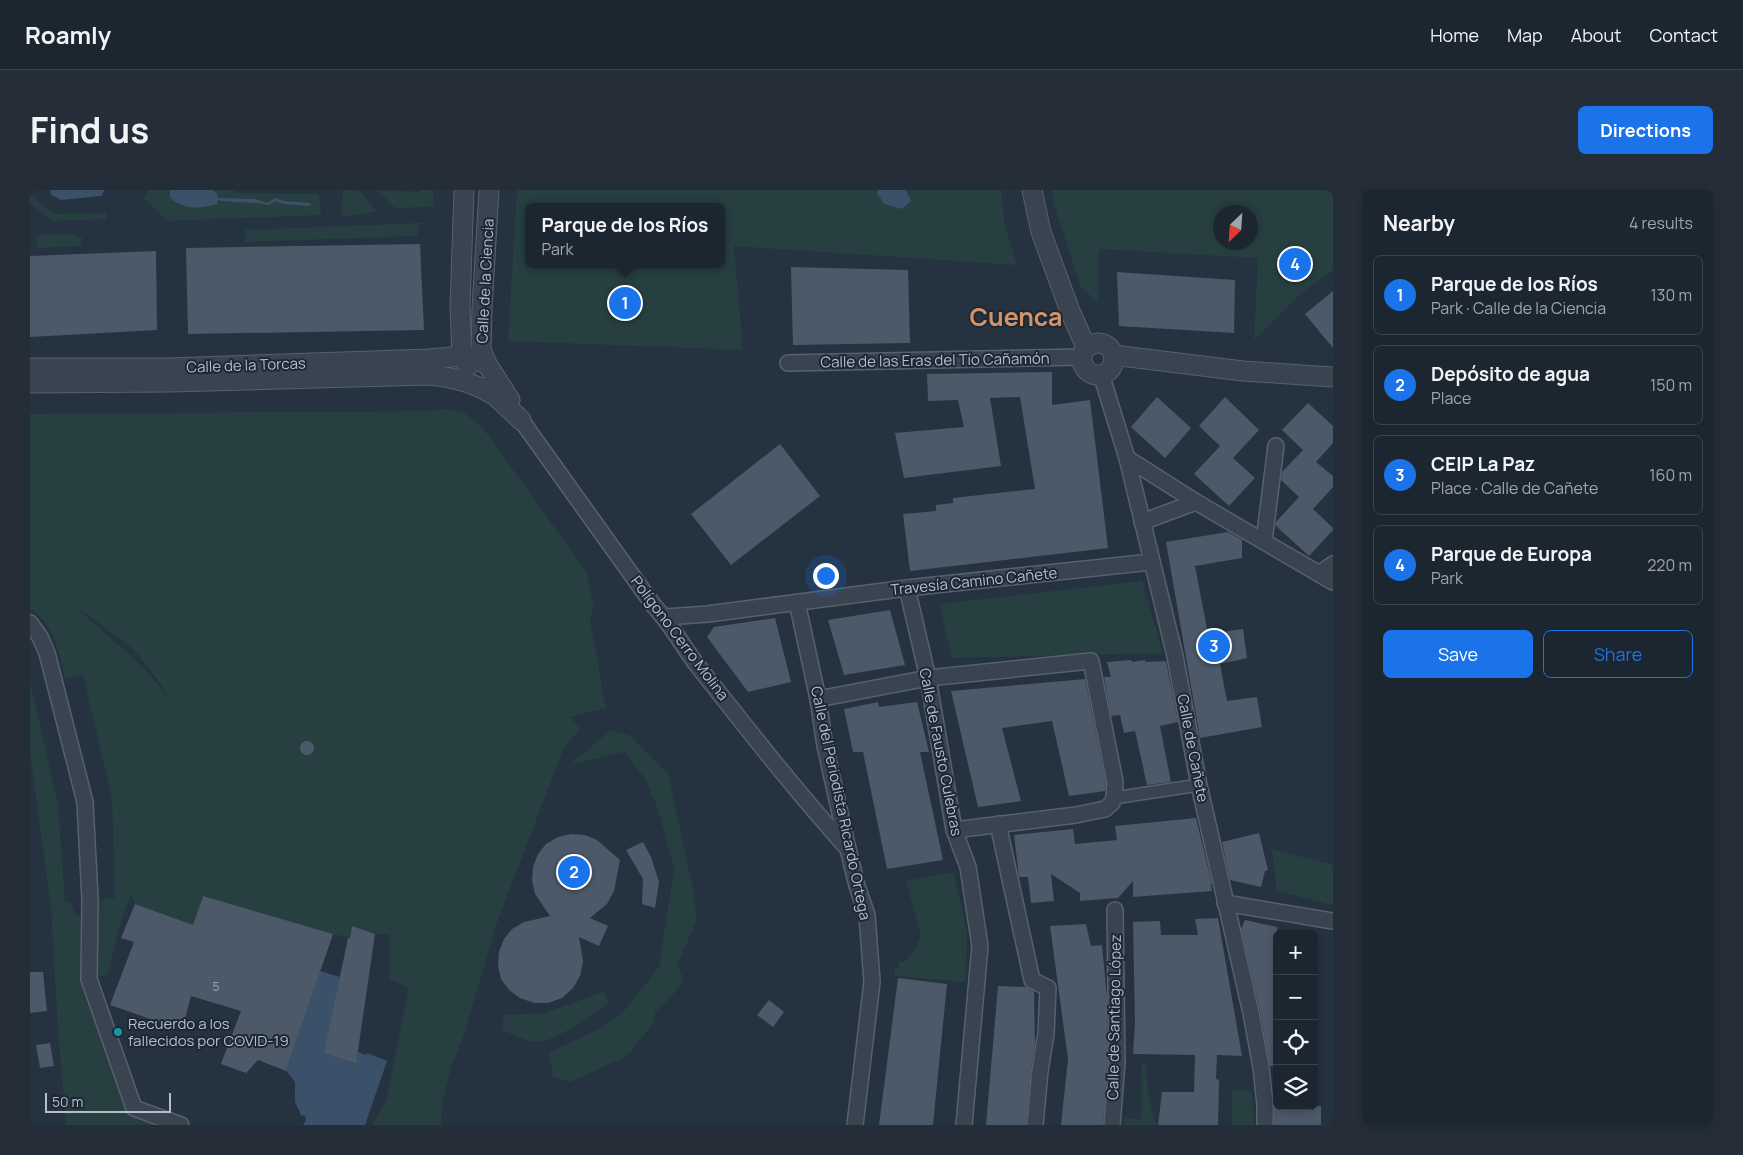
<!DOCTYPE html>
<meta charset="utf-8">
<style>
:root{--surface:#1c2630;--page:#252e38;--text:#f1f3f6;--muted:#a0a5ab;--line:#3a434c;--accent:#1a73e8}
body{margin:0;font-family:Manrope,sans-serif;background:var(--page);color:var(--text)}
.controls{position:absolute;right:15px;bottom:15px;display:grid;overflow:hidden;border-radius:8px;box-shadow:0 2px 8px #0003}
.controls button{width:45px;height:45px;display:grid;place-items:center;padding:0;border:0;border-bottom:1px solid var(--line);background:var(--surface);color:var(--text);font:25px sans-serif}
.compass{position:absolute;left:1183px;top:15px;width:45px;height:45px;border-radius:50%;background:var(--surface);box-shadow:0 2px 8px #0003;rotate:205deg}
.scale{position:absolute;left:15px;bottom:12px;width:126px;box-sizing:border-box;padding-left:5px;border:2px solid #b6beca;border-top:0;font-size:14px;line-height:18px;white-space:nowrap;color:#b6beca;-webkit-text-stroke:4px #1e2835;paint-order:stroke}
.you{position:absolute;left:795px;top:385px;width:18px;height:18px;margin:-12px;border:4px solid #fff;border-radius:50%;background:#1a73e8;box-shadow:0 0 0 8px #1a73e833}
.badge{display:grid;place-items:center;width:32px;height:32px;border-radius:50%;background:var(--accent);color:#fff;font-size:16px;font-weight:700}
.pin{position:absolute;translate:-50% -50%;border:2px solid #fff;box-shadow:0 1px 5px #0006}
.popup{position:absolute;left:495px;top:13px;width:200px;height:65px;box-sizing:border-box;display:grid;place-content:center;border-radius:8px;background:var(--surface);filter:drop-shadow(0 1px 4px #0005);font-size:16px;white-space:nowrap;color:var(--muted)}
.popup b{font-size:19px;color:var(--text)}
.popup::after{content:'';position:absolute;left:50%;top:100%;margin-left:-10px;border:10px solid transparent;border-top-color:var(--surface)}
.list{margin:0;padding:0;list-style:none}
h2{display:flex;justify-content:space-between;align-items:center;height:65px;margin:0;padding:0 20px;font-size:21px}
h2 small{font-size:16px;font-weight:400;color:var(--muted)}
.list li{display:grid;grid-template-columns:32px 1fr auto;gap:15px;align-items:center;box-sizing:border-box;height:80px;margin:0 10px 10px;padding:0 10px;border:1px solid var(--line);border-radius:8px}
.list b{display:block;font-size:19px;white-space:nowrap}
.list p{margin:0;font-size:16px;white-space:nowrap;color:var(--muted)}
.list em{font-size:16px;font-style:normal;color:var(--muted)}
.actions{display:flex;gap:10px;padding:15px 20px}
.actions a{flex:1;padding:11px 0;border:1px solid var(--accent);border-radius:8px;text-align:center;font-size:18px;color:var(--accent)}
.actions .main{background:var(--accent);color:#fff}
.icon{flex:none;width:28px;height:28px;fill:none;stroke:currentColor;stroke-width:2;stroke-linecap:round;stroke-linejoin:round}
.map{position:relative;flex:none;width:1303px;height:935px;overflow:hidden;border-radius:8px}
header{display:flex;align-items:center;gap:30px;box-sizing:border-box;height:70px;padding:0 25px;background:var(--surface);border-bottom:1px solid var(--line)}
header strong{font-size:24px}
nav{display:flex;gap:28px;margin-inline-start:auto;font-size:18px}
.intro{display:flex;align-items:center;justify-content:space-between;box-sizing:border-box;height:120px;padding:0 30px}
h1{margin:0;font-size:35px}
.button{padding:12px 22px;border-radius:8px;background:var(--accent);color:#fff;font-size:18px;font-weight:700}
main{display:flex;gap:30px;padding:0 30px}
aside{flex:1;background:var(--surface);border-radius:8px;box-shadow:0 2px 8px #0003}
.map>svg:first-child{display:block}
</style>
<header>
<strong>Roamly</strong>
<nav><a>Home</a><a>Map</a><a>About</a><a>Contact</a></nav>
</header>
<div class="intro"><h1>Find us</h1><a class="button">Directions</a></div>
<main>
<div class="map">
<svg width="1303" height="935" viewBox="0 0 1303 935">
<rect width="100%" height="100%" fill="#253240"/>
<g fill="#273f41" fill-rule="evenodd">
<path d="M119,0H203L206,3L289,4L291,25L138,31L113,8Z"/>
<path d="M313,0H328L347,21L311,27Z"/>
<path d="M347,0L389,2L390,0H403L404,17L365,18Z"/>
<path d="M487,0H971L975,35L987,75L704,56L713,160L478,151ZM499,17H691V74H499Z"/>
<path d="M1022,0H1303V80L1273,102L1224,150L1228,68L1069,59L1068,113L1051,97L1024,15ZM1190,22H1220V52H1190Z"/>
<path d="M0,4L24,24L76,23V29L22,31L0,13Z"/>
<path d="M414,32L390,34L387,46L215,52V40Z"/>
<path d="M13,44L45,45L52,48L51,56L7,58L6,48Z"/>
<path d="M418,219L436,224L453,238L556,381L564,417L560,430L576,518L540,527L550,538L533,560L466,735L435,842L421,878L412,914L411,935H342L356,911L379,798L359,789L360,744H345L322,736L320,748L280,738L175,725L177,707L173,706L163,735L105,714L101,704L89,738L78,785L59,789L104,918L151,935H36L28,842L21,718L0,562V491L28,614L35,712H41L45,725L56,726L60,710L85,708L82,609L53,485L35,489C29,463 24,433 0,419V224L401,221ZM39,411L104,460L129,492L137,506L113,477Z"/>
<path d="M1112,391L1133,463L922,468L909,414Z"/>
<path d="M581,540L601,546L638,583L663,700L667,730L647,775L654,790L641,807L626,821L622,835L601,861L591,869L540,892L523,887L519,862L570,839L594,821L629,777L644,679L628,619L615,589L594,562L540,575Z"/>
<path d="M1242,659L1303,675V714L1301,715L1247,701Z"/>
<path d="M924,682L937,742L936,792L865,786L864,777L869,778V772H874L885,759L891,746L876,691Z"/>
<path d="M574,802L579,813C562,824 525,853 505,852C497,852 480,843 472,840L474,825L514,823Z"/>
<path d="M1112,874H1116L1118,900L1123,927L1128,935H1094L1095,927L1111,930Z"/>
<path d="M1202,900L1222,901L1224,935H1202Z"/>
</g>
<g fill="#3b5069">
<path d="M20,0H74L72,6L31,10L21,5Z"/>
<path d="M140,0H182L187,3L188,8L225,9L237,13L246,8C257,14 270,10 282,14L279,16L253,14L246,11L239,15C222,11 205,14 188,10L187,14C171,19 154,20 140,8Z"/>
<path d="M848,0H876L881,11L872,19L854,14L847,3Z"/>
<path d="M290,781L310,787L295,863L325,874L328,862L336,865L337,863L357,871L335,935H273L276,930L275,926L271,925L265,912V892L256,881Z"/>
</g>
<g fill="#4c5969">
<path d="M390,54L394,140L158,144L156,58Z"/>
<path d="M126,61L127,140L0,147V66Z"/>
<path d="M761,77L878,80L880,153L763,155Z"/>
<path d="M1087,82L1205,90L1204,143L1089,136Z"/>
<path d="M1303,101V158L1275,124Z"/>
<path d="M1022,182V215L1060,210L1078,358L880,381L873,324L906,321V315L923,313V308L1005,299L990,207L960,208L971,276L874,288L865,243L934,237L928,210L898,211L897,184Z"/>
<path d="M1127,207L1161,238L1135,268L1101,237Z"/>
<path d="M1195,207L1229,240L1203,268L1225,288L1199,316L1164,284L1190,256L1169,236Z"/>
<path d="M1278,213L1303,236V253L1286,272L1303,286V297L1283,319L1303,338V340L1279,366L1245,335L1246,332L1269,307L1251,290L1252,282L1273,260L1252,240Z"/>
<path d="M750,254L790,306L701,375L661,324Z"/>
<path d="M1198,342L1212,350V368L1165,376L1178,444L1213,439L1217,468L1190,474L1197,511L1227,507L1232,537L1170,548L1136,352Z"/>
<path d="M860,420L875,475L814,485L798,430Z"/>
<path d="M745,428L761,492L718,502L677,447L684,437Z"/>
<path d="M1101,470L1102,472L1115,470V472L1136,471L1148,532L1130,536L1141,592L1117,595L1105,541L1094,543L1090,525L1081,526L1074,487H1081L1077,472Z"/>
<path d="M1055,489L1076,593L1075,601L1039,606L1022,531L972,538L991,611L948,617L921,501Z"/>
<path d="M848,512L849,517L887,512L899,562H890L913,670L857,679L833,562H823L814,519Z"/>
<circle cx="277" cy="558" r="7"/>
<path d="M1166,628L1182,694H1181L1182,701L1103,707V691L1088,708L1050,711V703L1021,684L1024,711L1001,713L998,687H989L984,645L1043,639L1045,654L1087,650L1085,636Z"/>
<path d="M1229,643L1238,680L1235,681L1231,697L1200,690L1192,652Z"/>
<path d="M541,644L555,645L567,650L590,670L584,701L577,714L560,728L578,736L569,756L549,747L553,771L550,786L543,798L532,808L518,813H504L490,808L479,800L471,789L468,776L469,762L474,749L482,739L494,732L520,726L505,704L502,690L503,677L508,664L516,654L528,647Z"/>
<path d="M613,652L621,667L629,692L625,718L612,714L613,689L596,660Z"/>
<path d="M173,706L303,744L256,881L228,870L216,883L191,874L211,821L161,806L152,840L80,815L104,752L91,748L105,714L163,735Z"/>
<path d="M1188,728L1212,866L1187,865L1186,889L1189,890L1188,935H1128L1132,902H1164L1165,865L1103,864L1105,833L1103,732L1130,731L1131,745H1168L1165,729Z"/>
<path d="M1215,730L1247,737V876H1240L1230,821L1211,739Z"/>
<path d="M1056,734L1061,756L1072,755L1077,808L1078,872L1073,935H1031L1038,869L1020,736Z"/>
<path d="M322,736L345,744L326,874L294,863L318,748H320Z"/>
<path d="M0,782H13L17,821L0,823Z"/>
<path d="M868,788L917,794L903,935H849Z"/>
<path d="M968,796L996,797L1004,801L1005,854L1001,880L996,935H956Z"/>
<path d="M739,810L754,822L743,837L727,825Z"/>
<path d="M20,853L24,876L10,878L6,855Z"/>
<rect x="1244" y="916" width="47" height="19"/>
</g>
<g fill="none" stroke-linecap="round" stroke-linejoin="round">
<g stroke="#57616d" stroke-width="14">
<path id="pedestrian" d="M1084,608L1169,595"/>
</g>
<g stroke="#57616d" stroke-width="18">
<g id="minor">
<path d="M758,173L1052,167"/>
<path d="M1071,184L1097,268L1145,466L1169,595L1221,823L1231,877L1235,915V935"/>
<path d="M491,230L624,416C641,434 652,455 667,475C716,537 765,600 818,659"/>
<path d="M1097,268L1166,312L1303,392"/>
<path d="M1112,332L1166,312"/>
<path d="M1234,351L1246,256"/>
<path d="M1289,384L1303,374"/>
<path d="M877,398L898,488L924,640L938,677L950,756L934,935"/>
<path d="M767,412L788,509L795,556L818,659L827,696L837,725L842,792L825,935"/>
<path d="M635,427L678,424L877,398L1121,372"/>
<path d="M0,433L10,447L17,463L55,612L60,710L59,789L104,918L151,935"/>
<path d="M788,509L898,488L1061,471L1085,592L1084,608L1082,613L1075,619L1046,625L924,640"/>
<path d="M968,634L1002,790L1018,798L1016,844L1010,881L1005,935"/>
<path d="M1195,713L1303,731"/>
<path d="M1082,935L1087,872L1085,720"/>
</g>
</g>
<g stroke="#57616d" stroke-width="21">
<g id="tertiary">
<path d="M434,0L430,117L432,166L438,176"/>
<path d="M459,0L452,119L451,160L457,174L480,210"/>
<path d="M1002,0L1011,42L1040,121L1056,157"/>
<circle cx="1068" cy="169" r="16"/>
<path d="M1083,165L1213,181L1303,187"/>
<path d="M0,178H139L400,169L432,166L457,174"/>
<path d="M0,193L140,192L399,185C423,187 445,193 465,206"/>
<path d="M456,197L491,230"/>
</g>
</g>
<use href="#pedestrian" stroke="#3a4350" stroke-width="11"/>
<use href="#minor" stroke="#3a4350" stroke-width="15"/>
<use href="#tertiary" stroke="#3a4350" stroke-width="19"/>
</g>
<circle fill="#0f9aa8" stroke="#1e2835" stroke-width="2" cx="88" cy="842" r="5"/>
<g text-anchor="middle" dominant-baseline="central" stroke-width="4" stroke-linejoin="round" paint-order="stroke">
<g font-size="12" fill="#9ca5b2">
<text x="186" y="796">5</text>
</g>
<g font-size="15" fill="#b6beca" stroke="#1e2835">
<text transform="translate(455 91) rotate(-87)">Calle de la Ciencia</text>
<text transform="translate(905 170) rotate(-1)">Calle de las Eras del Tío Cañamón</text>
<text transform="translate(216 175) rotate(-2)">Calle de la Torcas</text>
<text transform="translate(944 391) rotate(-6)">Travesía Camino Cañete</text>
<text transform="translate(650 448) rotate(53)">Polígono Cerro Molina</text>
<text transform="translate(1163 558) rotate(79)">Calle de Cañete</text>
<text transform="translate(911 562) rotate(79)">Calle de Fausto Culebras</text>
<text transform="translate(811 613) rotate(78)">Calle del Periodista Ricardo Ortega</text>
<text transform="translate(1084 827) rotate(-89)">Calle de Santiago López</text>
</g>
<g font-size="15" fill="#b6beca" stroke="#1e2835" text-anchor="start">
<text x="98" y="833">Recuerdo a los<tspan x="98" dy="17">fallecidos por COVID-19</tspan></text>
</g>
<g font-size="25" font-weight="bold" fill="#d49367" stroke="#1e2835">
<text x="986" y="126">Cuenca</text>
</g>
</g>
</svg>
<div class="controls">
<button>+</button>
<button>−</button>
<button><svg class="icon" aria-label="locate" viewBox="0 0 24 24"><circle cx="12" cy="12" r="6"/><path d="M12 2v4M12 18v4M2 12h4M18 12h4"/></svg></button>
<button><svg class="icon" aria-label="layers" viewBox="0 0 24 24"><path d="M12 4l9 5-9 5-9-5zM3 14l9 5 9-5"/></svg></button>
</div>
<svg class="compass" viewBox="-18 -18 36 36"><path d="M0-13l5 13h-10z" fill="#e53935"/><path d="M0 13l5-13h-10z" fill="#a0a5ab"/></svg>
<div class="scale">50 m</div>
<div class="you"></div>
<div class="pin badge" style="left:595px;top:113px">1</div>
<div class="popup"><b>Parque de los Ríos</b>Park</div>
<div class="pin badge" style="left:544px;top:682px">2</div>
<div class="pin badge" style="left:1184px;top:456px">3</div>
<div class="pin badge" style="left:1265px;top:74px">4</div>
</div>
<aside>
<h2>Nearby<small>4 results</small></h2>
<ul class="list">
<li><span class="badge">1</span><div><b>Parque de los Ríos</b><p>Park · Calle de la Ciencia</p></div><em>130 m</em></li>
<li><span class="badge">2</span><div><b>Depósito de agua</b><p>Place</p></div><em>150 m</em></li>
<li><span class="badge">3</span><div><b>CEIP La Paz</b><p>Place · Calle de Cañete</p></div><em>160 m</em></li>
<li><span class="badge">4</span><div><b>Parque de Europa</b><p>Park</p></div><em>220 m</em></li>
</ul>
<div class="actions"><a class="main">Save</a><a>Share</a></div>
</aside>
</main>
